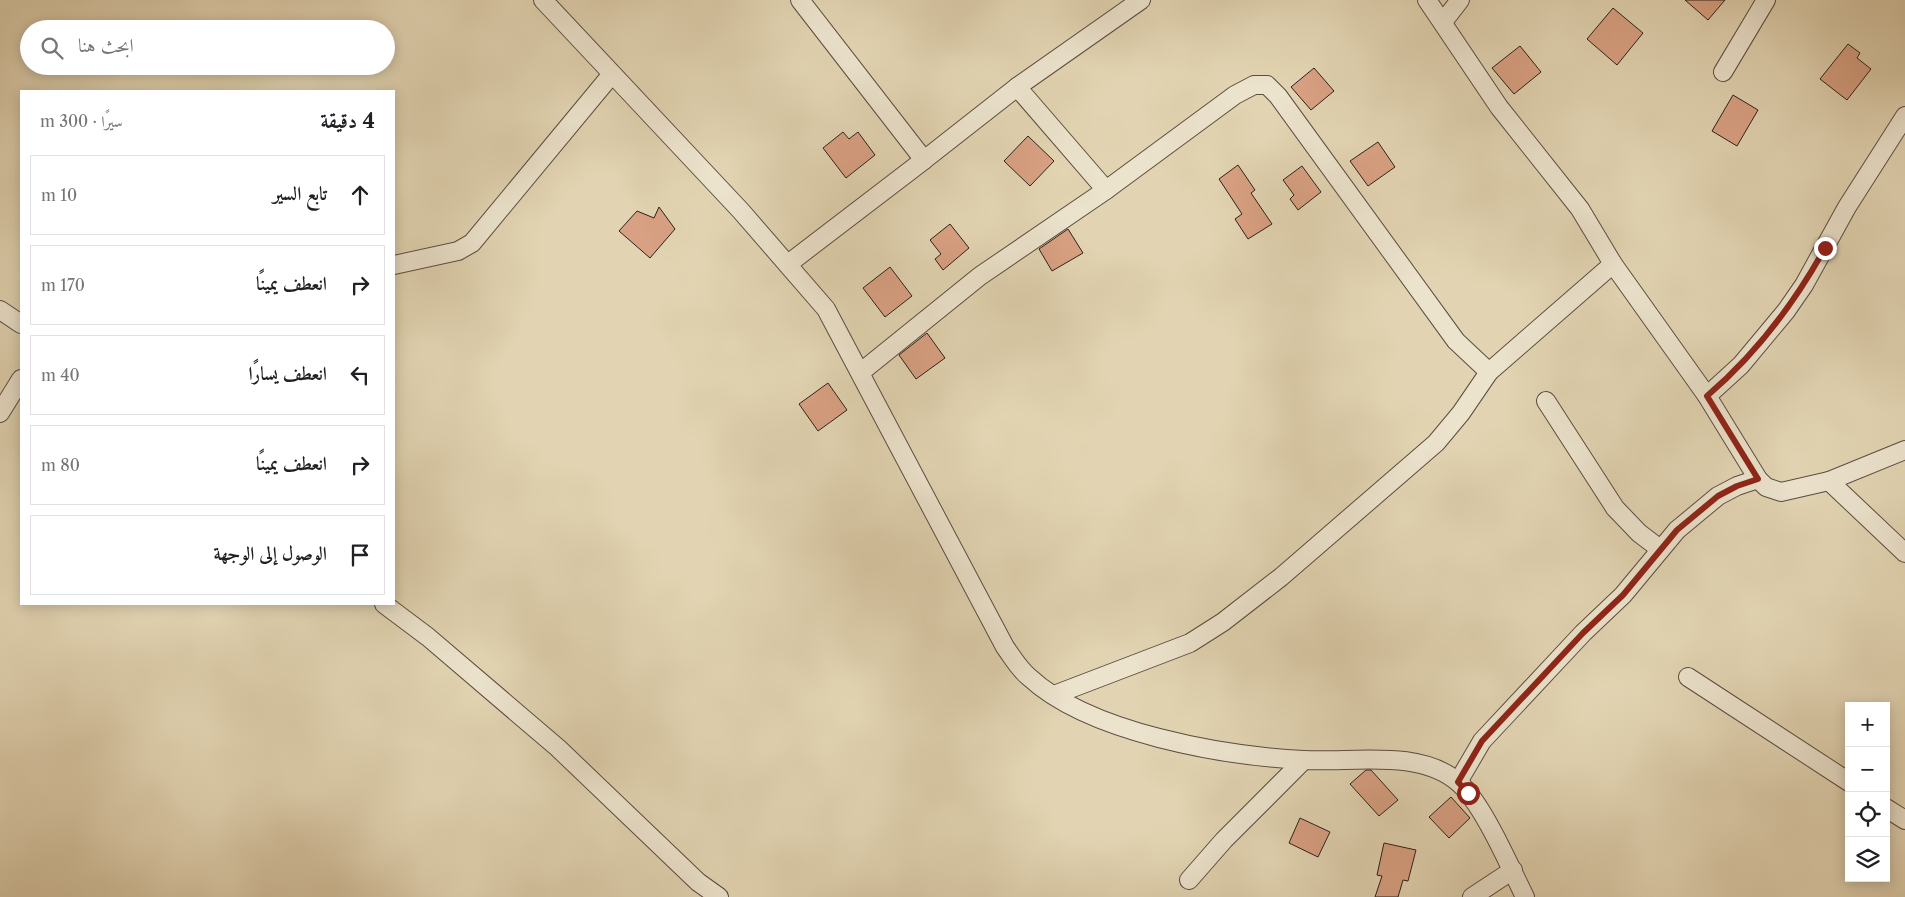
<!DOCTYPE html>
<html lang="ar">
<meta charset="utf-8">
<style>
:root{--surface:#fff;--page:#f2f2f2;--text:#202124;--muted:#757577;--line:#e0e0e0}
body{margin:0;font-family:"Libre Caslon Text",Amiri,serif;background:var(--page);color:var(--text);direction:rtl}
.controls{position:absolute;right:15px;bottom:15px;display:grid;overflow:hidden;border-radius:0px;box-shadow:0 2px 12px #0003}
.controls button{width:45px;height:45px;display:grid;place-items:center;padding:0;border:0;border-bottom:1px solid var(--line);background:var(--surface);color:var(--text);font:25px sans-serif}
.stop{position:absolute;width:15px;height:15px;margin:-11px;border:4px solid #8f2418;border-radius:50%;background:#fff}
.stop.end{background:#8f2418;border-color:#fff;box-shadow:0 1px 5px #0008}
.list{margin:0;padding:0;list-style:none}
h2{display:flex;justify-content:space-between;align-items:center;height:65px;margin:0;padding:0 20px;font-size:21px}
h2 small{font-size:16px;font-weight:400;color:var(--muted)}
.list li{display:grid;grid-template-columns:32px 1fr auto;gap:15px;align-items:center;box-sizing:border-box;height:80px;margin:0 10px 10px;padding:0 10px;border:1px solid var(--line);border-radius:0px}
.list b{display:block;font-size:19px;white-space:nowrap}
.list em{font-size:16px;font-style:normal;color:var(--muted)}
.icon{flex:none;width:28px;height:28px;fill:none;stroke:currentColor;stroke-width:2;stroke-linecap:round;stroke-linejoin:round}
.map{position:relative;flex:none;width:1905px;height:897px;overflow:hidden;direction:ltr}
.search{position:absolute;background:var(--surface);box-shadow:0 2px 12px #0003;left:20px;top:20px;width:375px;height:55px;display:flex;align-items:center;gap:12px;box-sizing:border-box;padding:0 18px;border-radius:28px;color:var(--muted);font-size:19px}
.panel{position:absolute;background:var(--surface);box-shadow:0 2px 12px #0003;left:20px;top:90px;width:375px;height:515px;border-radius:0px;direction:rtl}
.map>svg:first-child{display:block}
</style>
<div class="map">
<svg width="1905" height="897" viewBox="0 0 1905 897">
<rect width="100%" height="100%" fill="#e2d4b2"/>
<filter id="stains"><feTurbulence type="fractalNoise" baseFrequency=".004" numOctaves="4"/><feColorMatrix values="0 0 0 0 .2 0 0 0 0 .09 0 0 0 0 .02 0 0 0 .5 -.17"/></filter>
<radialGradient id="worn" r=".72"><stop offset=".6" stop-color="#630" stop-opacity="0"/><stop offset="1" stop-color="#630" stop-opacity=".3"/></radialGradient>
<g fill="#d9a183" stroke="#2c201b">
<path d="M1685,0H1725L1708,20Z"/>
<path d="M1613,8L1643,33L1617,65L1587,39Z"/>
<path d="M1848,44L1860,53L1857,58L1871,69L1847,100L1820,79Z"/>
<path d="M1520,46L1541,72L1514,94L1492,68Z"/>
<path d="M1314,68L1334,91L1311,110L1291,87Z"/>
<path d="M1733,95L1758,110L1737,146L1712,131Z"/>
<path d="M843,132L849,139L858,132L875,155L846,178L823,148Z"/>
<path d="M1028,136L1054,161L1030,186L1004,161Z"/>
<path d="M1378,142L1395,167L1368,186L1350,161Z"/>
<path d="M1238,165L1255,190L1251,193L1272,224L1248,239L1235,219L1242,214L1219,179Z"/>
<path d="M1302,166L1321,192L1298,210L1290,199L1294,195L1283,180Z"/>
<path d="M659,207L675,229L650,258L619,231L637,211L654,218Z"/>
<path d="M950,224L969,248L943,270L935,259L941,254L930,240Z"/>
<path d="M1068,229L1083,253L1052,271L1039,249Z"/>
<path d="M890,267L912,296L885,317L863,288Z"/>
<path d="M927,333L945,358L916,379L899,355Z"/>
<path d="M828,383L847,410L818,431L799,404Z"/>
<path d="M1366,770H1371L1398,800L1379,816L1350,784Z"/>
<path d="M1451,797L1470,818L1449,838L1429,817Z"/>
<path d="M1300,818L1330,832L1318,857L1289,843Z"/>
<path d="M1384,843L1416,850L1408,881L1403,880L1398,897H1375L1382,876L1377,875Z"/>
</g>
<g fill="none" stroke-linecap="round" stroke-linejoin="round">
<g stroke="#5a4d41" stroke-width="20">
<g id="minor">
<path d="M543,0L741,211L826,309L1005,647C1013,658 1019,669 1029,677C1089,733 1224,756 1304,760C1351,763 1420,748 1459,783C1483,804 1510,867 1525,897"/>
<path d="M800,0L924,160L1017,87L1141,0"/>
<path d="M1427,0L1499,107L1580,209L1613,264L1707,396L1758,479L1766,487L1781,492L1829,481L1905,450"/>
<path d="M1443,22L1460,0"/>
<path d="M1723,72L1766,0"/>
<path d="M1017,87L1106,190"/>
<path d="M788,264L924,160"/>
<path d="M394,265L458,251L472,243L612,74"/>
<path d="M0,310L21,324"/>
<path d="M861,372L980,276L1106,190L1235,95L1254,85H1267L1278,96L1456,341L1489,372L1461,413L1436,443L1281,577L1223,622L1190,643L1054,695"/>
<path d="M1489,372L1613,264"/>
<path d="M1707,396L1741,365L1786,311L1804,285L1847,207L1905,116"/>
<path d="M1546,401L1615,508L1639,533L1660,549"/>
<path d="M0,413L21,379"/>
<path d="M1829,481L1905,553"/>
<path d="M384,604L428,637L558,748L698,882L719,897"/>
<path d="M1688,677L1849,782"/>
<path d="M1458,782L1482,741L1583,633L1623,595L1677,530L1718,496L1737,486L1758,479"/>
<path d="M1886,808L1905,820"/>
<path d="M1189,880L1224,840L1304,760"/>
<path d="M1472,897L1513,870"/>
</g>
</g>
<use href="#minor" stroke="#ece3cd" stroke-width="18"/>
</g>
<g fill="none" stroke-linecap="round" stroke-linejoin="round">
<path stroke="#8f2418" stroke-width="6" d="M1468,793L1458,782L1482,741L1583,633L1623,595L1677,530L1718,496L1737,486L1758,479L1707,396C1756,354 1794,304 1825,248"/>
</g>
<rect width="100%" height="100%" filter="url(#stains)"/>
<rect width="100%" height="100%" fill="url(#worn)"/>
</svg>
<div class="controls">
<button>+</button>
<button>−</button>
<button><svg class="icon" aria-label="locate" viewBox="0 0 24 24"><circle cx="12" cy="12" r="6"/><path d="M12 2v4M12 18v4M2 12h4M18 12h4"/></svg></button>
<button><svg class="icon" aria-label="layers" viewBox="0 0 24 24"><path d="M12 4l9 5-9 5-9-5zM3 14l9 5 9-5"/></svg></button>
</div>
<div class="stop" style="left:1468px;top:793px"></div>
<div class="stop end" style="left:1825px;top:248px"></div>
<div class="search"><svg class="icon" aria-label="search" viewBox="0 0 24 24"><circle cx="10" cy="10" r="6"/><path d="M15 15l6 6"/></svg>ابحث هنا</div>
<section class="panel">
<h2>4 دقيقة<small>سيرًا · 300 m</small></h2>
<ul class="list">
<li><svg class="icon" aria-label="ahead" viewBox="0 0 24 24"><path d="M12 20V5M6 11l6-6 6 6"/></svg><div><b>تابع السير</b></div><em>10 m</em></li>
<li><svg class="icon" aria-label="right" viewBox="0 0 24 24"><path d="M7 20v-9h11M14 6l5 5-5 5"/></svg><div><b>انعطف يمينًا</b></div><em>170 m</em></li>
<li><svg class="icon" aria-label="left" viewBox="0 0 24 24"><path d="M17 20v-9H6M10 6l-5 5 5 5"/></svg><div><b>انعطف يسارًا</b></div><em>40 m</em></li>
<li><svg class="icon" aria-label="right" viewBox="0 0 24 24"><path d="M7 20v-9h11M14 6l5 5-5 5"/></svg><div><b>انعطف يمينًا</b></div><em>80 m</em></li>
<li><svg class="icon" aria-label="arrive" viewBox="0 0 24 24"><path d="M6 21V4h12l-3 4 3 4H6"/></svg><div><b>الوصول إلى الوجهة</b></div></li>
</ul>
</section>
</div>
